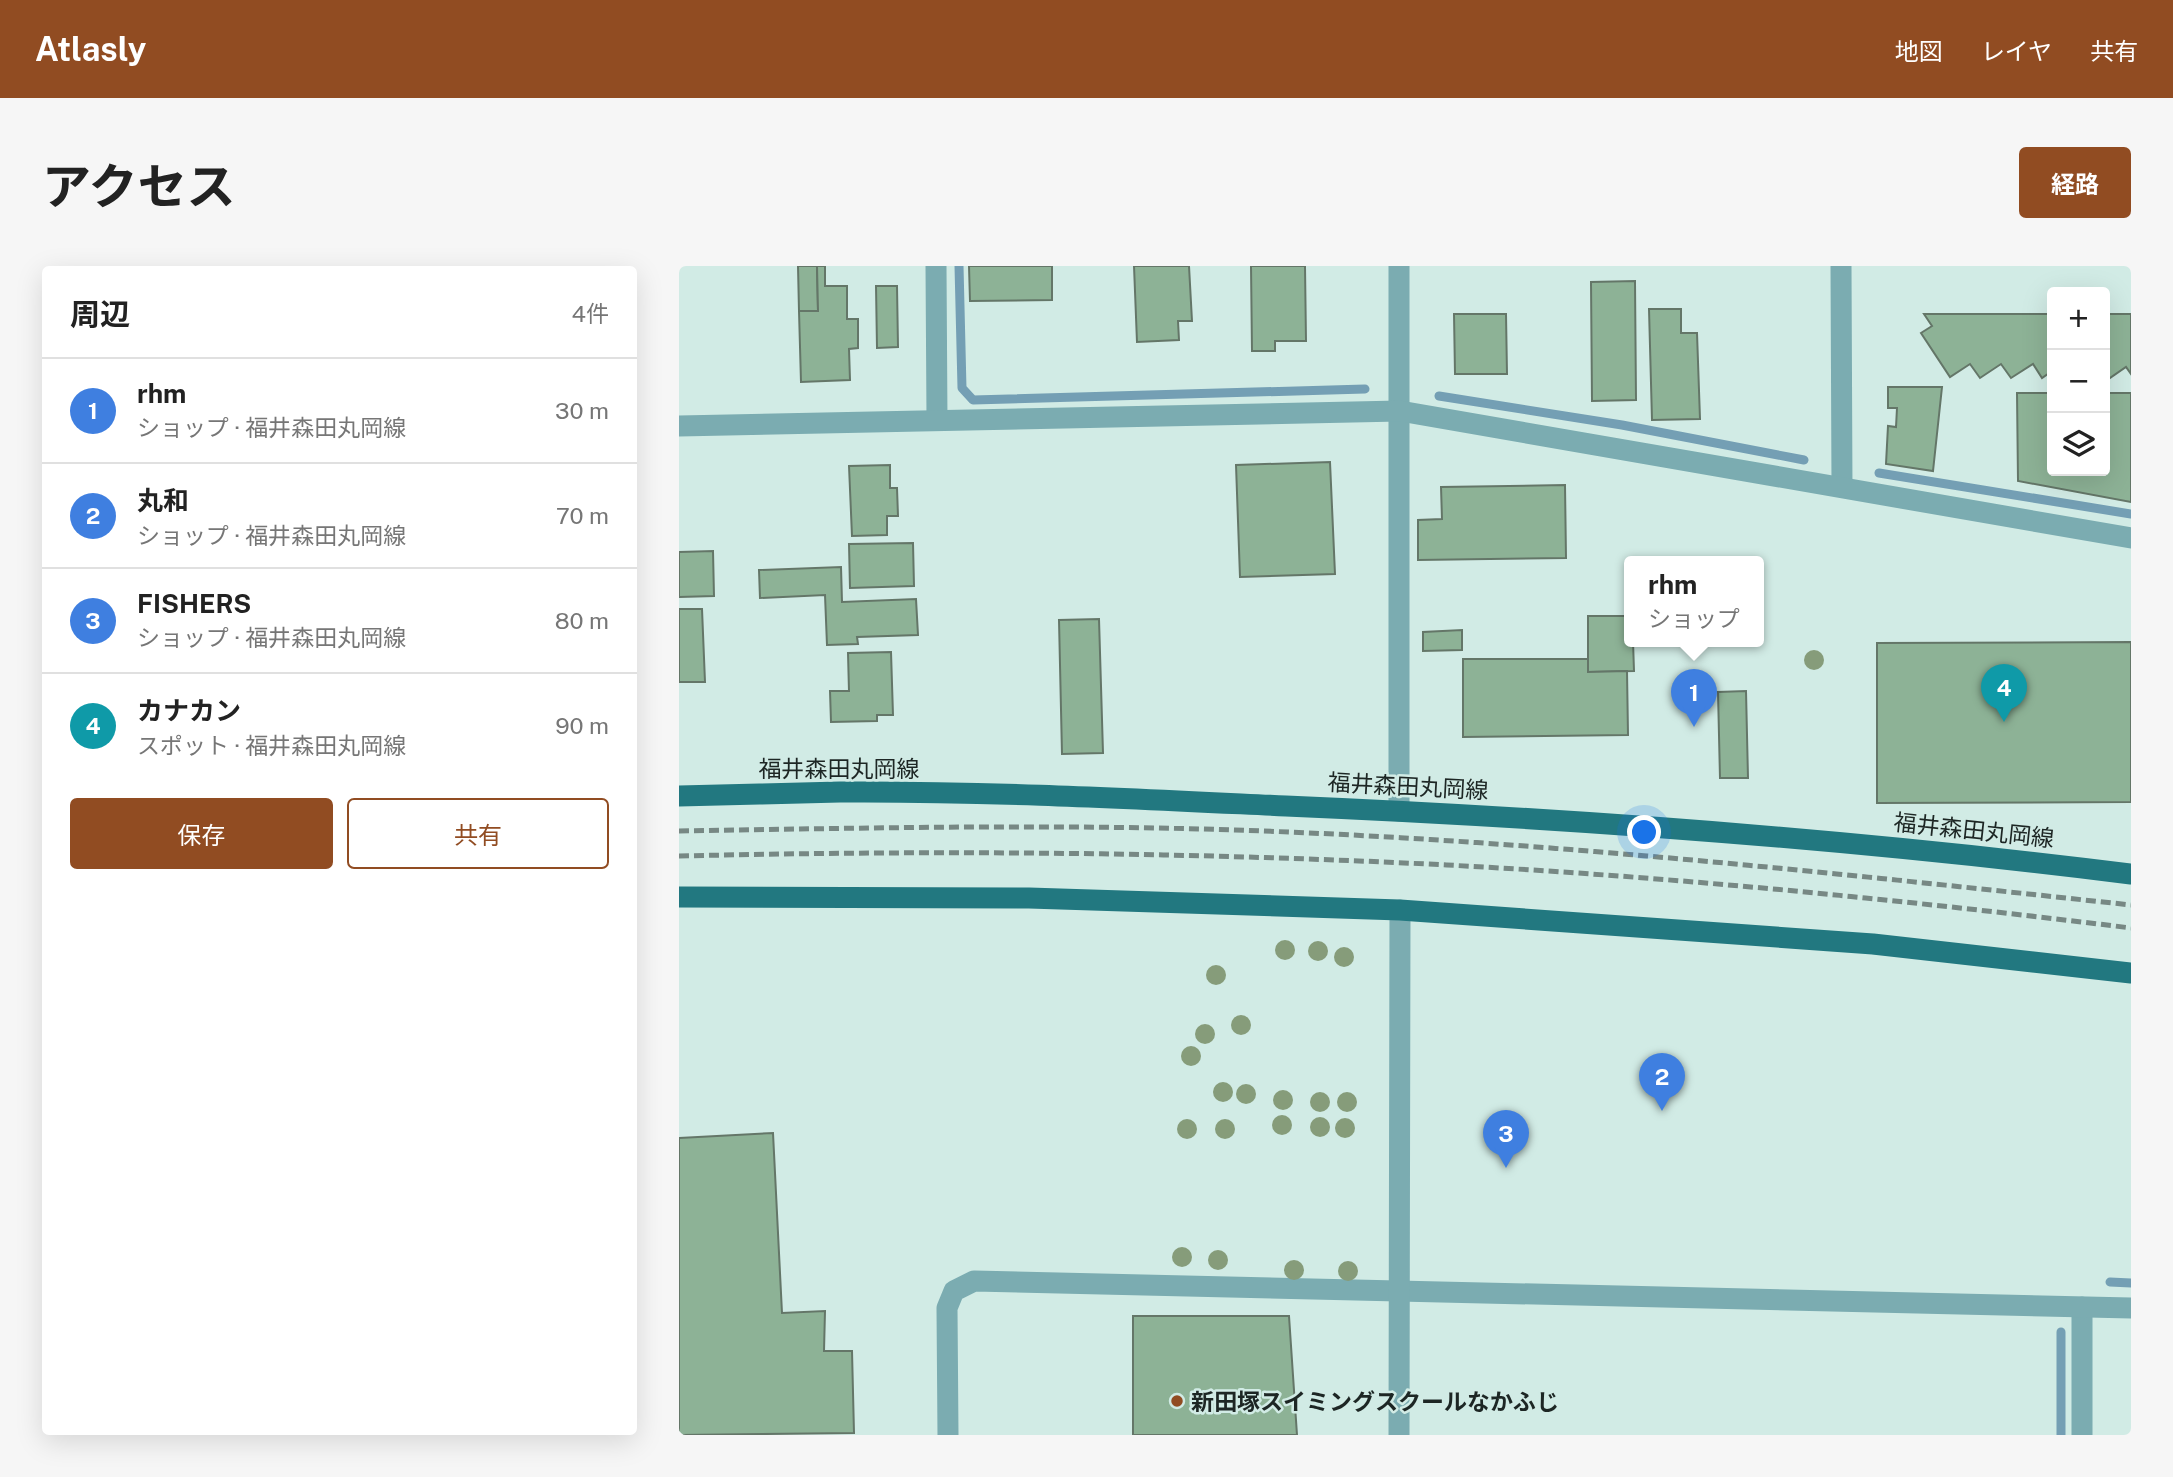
<!DOCTYPE html>
<html lang="ja">
<meta charset="utf-8">
<style>
:root{--surface:#fff;--page:#f6f6f6;--text:#222;--muted:#767676;--line:#e0e0e0;--accent:#914c22}
body{margin:0;font-family:"Public Sans","Noto Sans JP",sans-serif;background:var(--page);color:var(--text)}
.controls{position:absolute;right:21px;top:21px;display:grid;overflow:hidden;border-radius:7px;box-shadow:0 7px 28px #0002}
.controls button{width:63px;height:63px;display:grid;place-items:center;padding:0;border:0;border-bottom:2px solid var(--line);background:var(--surface);color:var(--text);font:35px sans-serif}
.you{position:absolute;left:966px;top:567px;width:24px;height:24px;margin:-18px;border:5px solid #fff;border-radius:50%;background:#1a73e8;box-shadow:0 0 0 10px #1a73e833}
.badge{display:grid;place-items:center;width:46px;height:46px;border-radius:50%;background:var(--accent);color:#fff;font-size:23px;font-weight:700}
.pin{position:absolute;translate:-50% -58px;filter:drop-shadow(0 2px 4px #0008)}
.pin::after{content:'';position:absolute;top:37px;width:24px;height:21px;background:inherit;clip-path:polygon(0 0,100% 0,50% 100%)}
.popup{position:absolute;left:945px;top:290px;width:140px;height:91px;box-sizing:border-box;display:grid;place-content:center;border-radius:7px;background:var(--surface);filter:drop-shadow(0 2px 5px #0005);font-size:23px;white-space:nowrap;color:var(--muted)}
.popup b{font-size:26px;color:var(--text)}
.popup::after{content:'';position:absolute;left:50%;top:100%;margin-left:-14px;border:14px solid transparent;border-top-color:var(--surface)}
.list{margin:0;padding:0;list-style:none}
h2{display:flex;justify-content:space-between;align-items:center;height:91px;margin:0;padding:0 28px;font-size:30px}
h2 small{font-size:23px;font-weight:400;color:var(--muted)}
.list li{display:grid;grid-template-columns:46px 1fr auto;gap:21px;align-items:center;box-sizing:border-box;height:105px;padding:0 28px;border-top:2px solid var(--line)}
.list b{display:block;font-size:26px;white-space:nowrap}
.list p{margin:0;font-size:23px;white-space:nowrap;color:var(--muted)}
.list em{font-size:23px;font-style:normal;color:var(--muted)}
.actions{display:flex;gap:14px;padding:21px 28px}
.actions a{flex:1;padding:16px 0;border:2px solid var(--accent);border-radius:7px;text-align:center;font-size:24px;color:var(--accent)}
.actions .main{background:var(--accent);color:#fff}
.icon{flex:none;width:38px;height:38px;fill:none;stroke:currentColor;stroke-width:2;stroke-linecap:round;stroke-linejoin:round}
.map{position:relative;flex:none;width:1452px;height:1169px;overflow:hidden;border-radius:7px}
header{display:flex;align-items:center;gap:42px;box-sizing:border-box;height:98px;padding:0 35px;background:var(--accent);color:#fff}
header strong{font-size:33px}
nav{display:flex;gap:38px;margin-inline-start:auto;font-size:24px}
.intro{display:flex;align-items:center;justify-content:space-between;box-sizing:border-box;height:168px;padding:0 42px}
h1{margin:0;font-size:49px}
.button{padding:18px 32px;border-radius:7px;background:var(--accent);color:#fff;font-size:24px;font-weight:700}
main{display:flex;gap:42px;padding:0 42px}
aside{flex:1;background:var(--surface);border-radius:7px;box-shadow:0 7px 28px #0002}
.map>svg:first-child{display:block}
</style>
<header>
<strong>Atlasly</strong>
<nav><a>地図</a><a>レイヤ</a><a>共有</a></nav>
</header>
<div class="intro"><h1>アクセス</h1><a class="button">経路</a></div>
<main>
<aside>
<h2>周辺<small>4件</small></h2>
<ul class="list">
<li><span class="badge" style="background:#3f7fe0">1</span><div><b>rhm</b><p>ショップ · 福井森田丸岡線</p></div><em>30 m</em></li>
<li><span class="badge" style="background:#3f7fe0">2</span><div><b>丸和</b><p>ショップ · 福井森田丸岡線</p></div><em>70 m</em></li>
<li><span class="badge" style="background:#3f7fe0">3</span><div><b>FISHERS</b><p>ショップ · 福井森田丸岡線</p></div><em>80 m</em></li>
<li><span class="badge" style="background:#0f9aa8">4</span><div><b>カナカン</b><p>スポット · 福井森田丸岡線</p></div><em>90 m</em></li>
</ul>
<div class="actions"><a class="main">保存</a><a>共有</a></div>
</aside>
<div class="map">
<svg width="1452" height="1169" viewBox="0 0 1452 1169">
<rect width="100%" height="100%" fill="#d1ebe5"/>
<g fill="none" stroke-linecap="round" stroke-linejoin="round">
<g stroke="#749fb4" stroke-width="9">
<path d="M280,0L283,122L294,134L686,123"/>
<path d="M760,130L943,159L1125,194"/>
<path d="M1200,207L1452,248"/>
<path d="M1431,1016L1452,1017"/>
<path d="M1382,1066V1169"/>
</g>
</g>
<g fill="#8db296" stroke="#647668" stroke-width="2">
<path d="M119,0H138L139,45H120Z"/>
<path d="M138,0H146V20H168V53H179V82L170,83L171,114L122,116L120,45H139Z"/>
<path d="M290,0H373V34L291,35Z"/>
<path d="M455,0H510L513,55H499L500,74L458,76Z"/>
<path d="M572,0H626L627,75H596V85H573Z"/>
<path d="M956,15L957,134L913,135L912,16Z"/>
<path d="M197,20H218L219,81L198,82Z"/>
<path d="M970,43H1002V67H1018L1021,153L973,154Z"/>
<path d="M775,48H827L828,108H776Z"/>
<path d="M1245,48H1373V105L1363,112L1354,98L1332,112L1322,98L1301,112L1291,98L1271,111L1242,67L1253,60Z"/>
<path d="M1426,48H1452V108L1447,101L1428,114L1426,111Z"/>
<path d="M1209,121H1263L1254,205L1207,198L1209,160L1217,161L1218,142H1209Z"/>
<path d="M1338,127H1373V205H1426V127H1452V236L1339,215Z"/>
<path d="M651,196L656,308L561,311L557,199Z"/>
<path d="M211,199V222H218L219,250H208V269L173,270L170,200Z"/>
<path d="M886,219L887,292L739,294V254L763,253L762,221Z"/>
<path d="M234,277L235,320L171,322L170,278Z"/>
<path d="M34,285L35,330L0,331V286Z"/>
<path d="M162,301L163,336L237,333L239,369L178,371L179,378L148,379L146,329L81,332L80,304Z"/>
<path d="M0,343H23L26,416H0Z"/>
<path d="M909,350H950V375H954L955,405L909,406Z"/>
<path d="M420,353L424,487L383,488L380,354Z"/>
<path d="M783,364V384L744,385V366Z"/>
<path d="M1452,376V536L1198,537V377Z"/>
<path d="M212,386L214,449H198V455L152,456L151,425H170L169,387Z"/>
<path d="M784,393H909V406L948,405L949,469L784,471Z"/>
<path d="M1067,425L1069,512H1041L1039,426Z"/>
<path d="M94,867L103,1047L146,1045L145,1085H173L175,1167L0,1169V872Z"/>
<path d="M454,1050H610L618,1169H454Z"/>
</g>
<g fill="none" stroke-linecap="round" stroke-linejoin="round">
<g stroke="#7bacb1" stroke-width="21">
<path d="M257,0L258,154"/>
<path d="M720,0V545"/>
<path d="M1162,0L1163,221"/>
<path d="M0,160L721,145L1452,272"/>
<path d="M1403,1041V1169"/>
<path d="M269,1169L268,1042L275,1025L295,1015L1452,1042"/>
<path d="M720,1169L721,644"/>
</g>
<g stroke="#227880" stroke-width="21">
<path d="M0,530C54,529 107,527 161,526C309,525 458,533 607,540C889,552 1172,573 1452,608"/>
<path d="M0,631L350,632L721,644L1194,678L1452,707"/>
</g>
<g stroke="#778884" stroke-width="5" stroke-dasharray="10 5" stroke-linecap="butt">
<path d="M0,565C185,562 370,558 556,564C856,574 1154,607 1452,639"/>
<path d="M0,590C256,584 512,586 768,599C996,611 1225,634 1452,662"/>
</g>
</g>
<g fill="#869c7a">
<circle cx="1135" cy="394" r="10"/>
<circle cx="606" cy="684" r="10"/>
<circle cx="639" cy="685" r="10"/>
<circle cx="665" cy="691" r="10"/>
<circle cx="537" cy="709" r="10"/>
<circle cx="562" cy="759" r="10"/>
<circle cx="526" cy="768" r="10"/>
<circle cx="512" cy="790" r="10"/>
<circle cx="544" cy="826" r="10"/>
<circle cx="567" cy="828" r="10"/>
<circle cx="604" cy="834" r="10"/>
<circle cx="641" cy="836" r="10"/>
<circle cx="668" cy="836" r="10"/>
<circle cx="603" cy="859" r="10"/>
<circle cx="641" cy="861" r="10"/>
<circle cx="666" cy="862" r="10"/>
<circle cx="508" cy="863" r="10"/>
<circle cx="546" cy="863" r="10"/>
<circle cx="503" cy="991" r="10"/>
<circle cx="539" cy="994" r="10"/>
<circle cx="615" cy="1004" r="10"/>
<circle cx="669" cy="1005" r="10"/>
</g>
<circle fill="#914c22" stroke="#d1ebe5" stroke-width="2.5" cx="498" cy="1135" r="7"/>
<g text-anchor="middle" dominant-baseline="central" stroke-width="5" stroke-linejoin="round" paint-order="stroke">
<g font-size="23" fill="#1d2624" stroke="#d1ebe5">
<text x="160" y="502">福井森田丸岡線</text>
<text transform="translate(729 520) rotate(3)">福井森田丸岡線</text>
<text transform="translate(1295 564) rotate(6)">福井森田丸岡線</text>
</g>
<g font-size="23" font-weight="bold" fill="#1d2624" stroke="#d1ebe5" text-anchor="start">
<text x="512" y="1135">新田塚スイミングスクールなかふじ</text>
</g>
</g>
</svg>
<div class="controls">
<button>+</button>
<button>−</button>
<button><svg class="icon" aria-label="layers" viewBox="0 0 24 24"><path d="M12 4l9 5-9 5-9-5zM3 14l9 5 9-5"/></svg></button>
</div>
<div class="you"></div>
<div class="pin badge" style="left:1015px;top:461px;background:#3f7fe0">1</div>
<div class="popup"><b>rhm</b>ショップ</div>
<div class="pin badge" style="left:983px;top:845px;background:#3f7fe0">2</div>
<div class="pin badge" style="left:827px;top:902px;background:#3f7fe0">3</div>
<div class="pin badge" style="left:1325px;top:456px;background:#0f9aa8">4</div>
</div>
</main>
